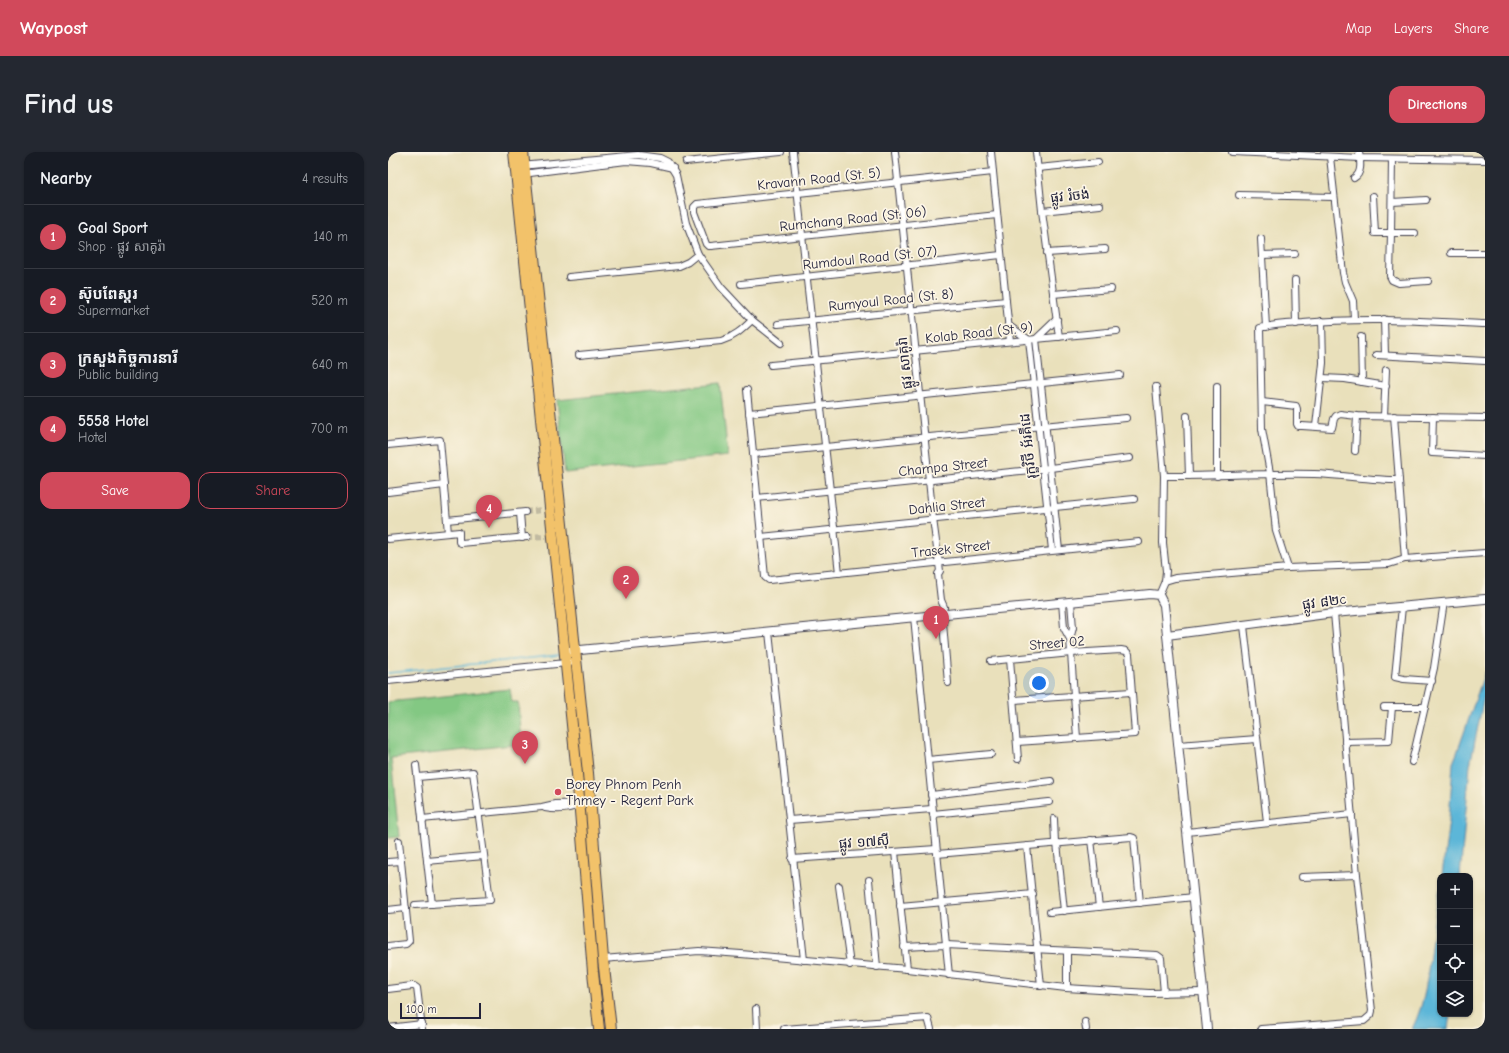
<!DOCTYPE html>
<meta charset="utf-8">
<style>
:root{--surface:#171b24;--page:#242831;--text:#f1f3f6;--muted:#9ea1a6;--line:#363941;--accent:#d1495b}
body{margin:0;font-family:"Comic Neue","Noto Sans Khmer",sans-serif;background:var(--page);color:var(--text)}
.controls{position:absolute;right:12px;bottom:12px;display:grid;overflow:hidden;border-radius:8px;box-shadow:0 1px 3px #0004}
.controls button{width:36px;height:36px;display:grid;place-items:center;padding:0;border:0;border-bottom:1px solid var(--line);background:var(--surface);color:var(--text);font:20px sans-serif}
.scale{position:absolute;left:12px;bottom:10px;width:81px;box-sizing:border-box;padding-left:4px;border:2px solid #22223b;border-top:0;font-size:11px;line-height:14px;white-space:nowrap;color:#22223b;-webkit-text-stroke:3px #fcf5e5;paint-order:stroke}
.you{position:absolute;left:651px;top:531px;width:14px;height:14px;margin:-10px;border:3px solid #fff;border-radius:50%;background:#1a73e8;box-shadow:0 0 0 6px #1a73e833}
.badge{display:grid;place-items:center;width:26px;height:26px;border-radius:50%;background:var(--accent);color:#fff;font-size:13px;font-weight:700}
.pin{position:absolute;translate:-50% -33px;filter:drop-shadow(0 1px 2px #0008)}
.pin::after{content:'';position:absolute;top:21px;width:14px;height:12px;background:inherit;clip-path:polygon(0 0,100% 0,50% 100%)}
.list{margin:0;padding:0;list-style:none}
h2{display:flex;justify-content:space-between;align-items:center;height:52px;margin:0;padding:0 16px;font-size:17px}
h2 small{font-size:13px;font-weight:400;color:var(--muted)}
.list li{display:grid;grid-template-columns:26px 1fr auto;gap:12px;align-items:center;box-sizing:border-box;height:64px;padding:0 16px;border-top:1px solid var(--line)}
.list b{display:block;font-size:15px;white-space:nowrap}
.list p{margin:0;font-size:13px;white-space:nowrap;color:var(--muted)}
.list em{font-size:13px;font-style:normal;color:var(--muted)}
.actions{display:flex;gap:8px;padding:12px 16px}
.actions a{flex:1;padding:9px 0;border:1px solid var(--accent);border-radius:12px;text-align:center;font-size:14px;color:var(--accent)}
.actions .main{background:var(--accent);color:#fff}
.icon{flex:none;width:22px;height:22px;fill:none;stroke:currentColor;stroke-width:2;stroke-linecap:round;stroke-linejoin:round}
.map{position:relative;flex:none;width:1097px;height:877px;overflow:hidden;border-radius:12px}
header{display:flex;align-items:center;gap:24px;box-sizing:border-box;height:56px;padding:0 20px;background:var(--accent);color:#fff}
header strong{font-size:19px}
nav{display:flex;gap:22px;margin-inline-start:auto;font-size:14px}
.intro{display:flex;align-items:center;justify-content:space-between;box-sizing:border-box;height:96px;padding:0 24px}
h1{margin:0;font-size:28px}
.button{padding:10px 18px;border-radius:12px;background:var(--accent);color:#fff;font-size:14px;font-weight:700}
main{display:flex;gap:24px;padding:0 24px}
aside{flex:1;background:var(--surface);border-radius:12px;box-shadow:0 1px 3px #0004}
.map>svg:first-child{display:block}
</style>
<header>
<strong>Waypost</strong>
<nav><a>Map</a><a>Layers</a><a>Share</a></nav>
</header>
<div class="intro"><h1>Find us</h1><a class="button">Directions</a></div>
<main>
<aside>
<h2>Nearby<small>4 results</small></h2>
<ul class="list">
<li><span class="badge">1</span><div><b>Goal Sport</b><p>Shop · ផ្លូវ សាគូរ៉ា</p></div><em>140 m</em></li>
<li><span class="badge">2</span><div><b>ស៊ុបពែស្តរ</b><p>Supermarket</p></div><em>520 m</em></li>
<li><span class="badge">3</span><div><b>ក្រសួងកិច្ចការនារី</b><p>Public building</p></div><em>640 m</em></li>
<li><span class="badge">4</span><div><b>5558 Hotel</b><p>Hotel</p></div><em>700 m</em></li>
</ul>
<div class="actions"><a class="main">Save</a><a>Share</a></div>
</aside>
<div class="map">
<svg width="1097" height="877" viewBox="0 0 1097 877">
<rect width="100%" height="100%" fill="#fcf5e5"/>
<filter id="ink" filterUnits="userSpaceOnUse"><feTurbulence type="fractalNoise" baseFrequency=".025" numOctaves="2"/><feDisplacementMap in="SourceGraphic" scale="8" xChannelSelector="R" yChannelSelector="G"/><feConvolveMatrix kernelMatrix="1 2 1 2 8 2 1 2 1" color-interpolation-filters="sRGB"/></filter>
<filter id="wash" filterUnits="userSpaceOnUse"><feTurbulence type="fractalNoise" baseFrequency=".012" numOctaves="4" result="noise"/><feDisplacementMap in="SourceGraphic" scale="16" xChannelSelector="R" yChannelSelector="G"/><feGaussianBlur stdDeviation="0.9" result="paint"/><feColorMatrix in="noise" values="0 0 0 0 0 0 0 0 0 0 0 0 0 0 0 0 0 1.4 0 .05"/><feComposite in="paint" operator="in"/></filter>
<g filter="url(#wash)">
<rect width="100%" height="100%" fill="#e9e0bb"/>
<g fill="#83c883" stroke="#52755f">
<path d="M332,231L340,304L177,321L169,248Z"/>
<path d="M122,537L124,550H130L133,592L3,606L11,685L0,686V550Z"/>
</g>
<g fill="#5bb6d8" stroke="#3e6c8a">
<path d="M1097,520V540L1082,613L1072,724H1054L1061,668L1065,611L1069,601Z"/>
<path d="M1052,737V862H1062L1060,877H1024C1038,849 1039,826 1043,795C1045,776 1048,756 1052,737Z"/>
</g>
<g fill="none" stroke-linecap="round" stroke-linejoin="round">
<path stroke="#5bb6d8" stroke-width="1.5" d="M0,521L172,503"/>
</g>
</g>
<g filter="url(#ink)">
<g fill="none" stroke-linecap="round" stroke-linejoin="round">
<g stroke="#c1baa1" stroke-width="6" stroke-dasharray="6 3" stroke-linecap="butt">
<path d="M137,360L155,358"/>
<path d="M139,385L158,384"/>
</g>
<g stroke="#403e4e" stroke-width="8">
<g id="minor">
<path d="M405,0L451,421"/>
<path d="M507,0L545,367L552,419L550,422L553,448L556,455"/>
<path d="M603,0L622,189"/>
<path d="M648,0L654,59L671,185"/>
<path d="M844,0L972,6L1097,8"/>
<path d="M942,5L955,121L957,130L965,149L966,167"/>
<path d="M1004,7L1003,81H1027"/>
<path d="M298,10L393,0"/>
<path d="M133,14L250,3L272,6L280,10L288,23L298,71L310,102L333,135L347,150L364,168L393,191"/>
<path d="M650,16L710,10"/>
<path d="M605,20L309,52L306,55V60L318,92L320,94H323L609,63"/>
<path d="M134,22L238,9L263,11L285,16"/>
<path d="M966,26C975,21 972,8 971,0"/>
<path d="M851,43L946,45"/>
<path d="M985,44L987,81H1003L1002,124L1004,128L1011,131L1040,129"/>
<path d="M1004,50L1038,48"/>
<path d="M654,59L712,53"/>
<path d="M873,87L878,175"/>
<path d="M659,101L717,97"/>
<path d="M1063,101H1097"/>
<path d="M874,103L907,102"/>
<path d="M181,125L291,114L300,110L310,102"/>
<path d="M907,128L908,172"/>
<path d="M353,132L613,103"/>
<path d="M665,142L723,137"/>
<path d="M669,167L648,187L671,398"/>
<path d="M996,167L997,203"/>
<path d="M390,172L618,149"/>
<path d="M620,173L641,188L664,398"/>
<path d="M973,185L974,230"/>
<path d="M191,203L333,189C346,185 354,178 364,168"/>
<path d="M988,203L1097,209"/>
<path d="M383,213L729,179"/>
<path d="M934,226L957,227L998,234"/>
<path d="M768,235L776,324L775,391L778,419L777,429L771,443"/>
<path d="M359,238L377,425L381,428L751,390"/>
<path d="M874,250L908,254L909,257V272L910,274H914L944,276L946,267L948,264L952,262L969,264L1097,266"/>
<path d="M361,261L732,223"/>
<path d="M799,264L801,324"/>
<path d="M996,264L998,218"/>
<path d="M1006,264L1017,407"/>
<path d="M1045,265L1044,301L1097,304"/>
<path d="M928,274L935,211L934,169"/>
<path d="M0,293L52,288L60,381"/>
<path d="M967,299L969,264"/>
<path d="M365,302L738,266"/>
<path d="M776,324C826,324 876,321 926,322C954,323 983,328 1011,328"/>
<path d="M829,324V234"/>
<path d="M0,340L56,333"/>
<path d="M369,346L662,316L742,306"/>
<path d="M132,361L134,386"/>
<path d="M59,368L137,360"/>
<path d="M373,385L746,347"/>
<path d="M0,387L71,380V390L73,391L139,385"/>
<path d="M900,416L888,379L882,321L874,277L872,176C886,172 901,172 915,171C976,165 1036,169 1097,172"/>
<path d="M777,429L787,426L900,416L1001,412L1017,407L1097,401"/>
<path d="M674,450L676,476L682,487"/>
<path d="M683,450L685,476L682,487L689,586"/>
<path d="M1014,455L1007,525L1016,527L1044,529"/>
<path d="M557,460L555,471L560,531"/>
<path d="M526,465L561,823"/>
<path d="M856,474L879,670"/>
<path d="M381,480L416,808"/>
<path d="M622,507L630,607"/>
<path d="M603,509L683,501L733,498L738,499L741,502L747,582L629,590"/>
<path d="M0,529L188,510"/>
<path d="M626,548L743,540"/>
<path d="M996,555H1037"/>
<path d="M957,590L1001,589L1004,555"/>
<path d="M790,593L869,587"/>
<path d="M540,608L603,602"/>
<path d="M1024,610L1046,516L1056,450"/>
<path d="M28,613L44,752"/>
<path d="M543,643L663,629"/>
<path d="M157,656C169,658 181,658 192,652"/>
<path d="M545,662L661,650"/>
<path d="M34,667L154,655L167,652L203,651"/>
<path d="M666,667L667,691"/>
<path d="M401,668L544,657"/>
<path d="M799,680L964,662"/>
<path d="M703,688L711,755"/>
<path d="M669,691L676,759"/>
<path d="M639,694L653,834"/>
<path d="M507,700L519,817"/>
<path d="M549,702L743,685L746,686L752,751"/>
<path d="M404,707L548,697"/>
<path d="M39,709L96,704"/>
<path d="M0,710L13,709"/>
<path d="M914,725L969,723"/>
<path d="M481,728L489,815"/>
<path d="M451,734L462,813"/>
<path d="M27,753L102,748L85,620L30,625"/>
<path d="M512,754L645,742"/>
<path d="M0,758L18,756"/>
<path d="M662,760L806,745"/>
<path d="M0,794L18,792L21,789L11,689"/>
<path d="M516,795L558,793L769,803L773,806L776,841"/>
<path d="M679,799V836"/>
<path d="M215,807L311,799L353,802L519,817L678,836L761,841L816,840"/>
<path d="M0,837L24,834H26L29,836L34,877"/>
<path d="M368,857L369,877"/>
<path d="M697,870L698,877"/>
<path d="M0,876L34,872"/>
<path d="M396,877L540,866L543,877"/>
<path d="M873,877L976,869L983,863L984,859L969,723L946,461"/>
</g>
</g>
<g stroke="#403e4e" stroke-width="10">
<g id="tertiary">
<path d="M779,483L946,461L1097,447"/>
<path d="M182,499L762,442L771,443L776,453L819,877"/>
</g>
</g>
<g stroke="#403e4e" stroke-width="12">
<g id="primary">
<path d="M126,0L189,622L205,820L211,877"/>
<path d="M135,0L200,621L215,807L223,877"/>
</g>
</g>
<use href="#minor" stroke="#fff" stroke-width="6"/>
<use href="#tertiary" stroke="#fff" stroke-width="8"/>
<use href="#primary" stroke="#f2c26a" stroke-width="10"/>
</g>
</g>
<circle fill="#d1495b" stroke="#fcf5e5" stroke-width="1.5" cx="170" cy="640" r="4"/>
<g text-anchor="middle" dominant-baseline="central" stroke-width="3.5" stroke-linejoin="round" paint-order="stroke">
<g font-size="14" fill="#22223b" stroke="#fcf5e5">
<text transform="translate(431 27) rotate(-6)">Kravann Road (St. 5)</text>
<text transform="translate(682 44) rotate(-6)">ផ្លូវ រំចង់</text>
<text transform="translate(465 67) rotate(-6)">Rumchang Road (St. 06)</text>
<text transform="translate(482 106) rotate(-6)">Rumdoul Road (St. 07)</text>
<text transform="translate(503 148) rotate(-6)">Rumyoul Road (St. 8)</text>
<text transform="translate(591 181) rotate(-6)">Kolab Road (St. 9)</text>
<text transform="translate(517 211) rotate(-96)">ផ្លូវ សាគូរ៉ា</text>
<text transform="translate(640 294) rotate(-96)">រុក្ខវិថី អ័រគីដេ</text>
<text transform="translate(555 315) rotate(-6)">Champa Street</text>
<text transform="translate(559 354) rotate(-6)">Dahlia Street</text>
<text transform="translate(563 397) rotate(-6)">Trasek Street</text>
<text transform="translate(936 450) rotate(-8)">ផ្លូវ ៨២c</text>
<text transform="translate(669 491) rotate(-5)">Street 02</text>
<text transform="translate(476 690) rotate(-4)">ផ្លូវ ១៧ស៊ី</text>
</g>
<g font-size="14" fill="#22223b" stroke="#fcf5e5" text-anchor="start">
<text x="178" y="632">Borey Phnom Penh<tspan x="178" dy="16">Thmey - Regent Park</tspan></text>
</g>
</g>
</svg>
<div class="controls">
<button>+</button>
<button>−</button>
<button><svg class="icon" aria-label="locate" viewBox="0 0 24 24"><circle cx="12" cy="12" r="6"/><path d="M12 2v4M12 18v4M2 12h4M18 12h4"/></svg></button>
<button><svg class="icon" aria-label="layers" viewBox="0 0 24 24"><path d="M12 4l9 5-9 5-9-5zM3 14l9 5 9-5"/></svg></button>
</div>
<div class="scale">100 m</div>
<div class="you"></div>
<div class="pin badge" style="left:548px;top:487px">1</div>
<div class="pin badge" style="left:238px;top:447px">2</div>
<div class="pin badge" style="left:137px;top:612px">3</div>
<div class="pin badge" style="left:101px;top:376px">4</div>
</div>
</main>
